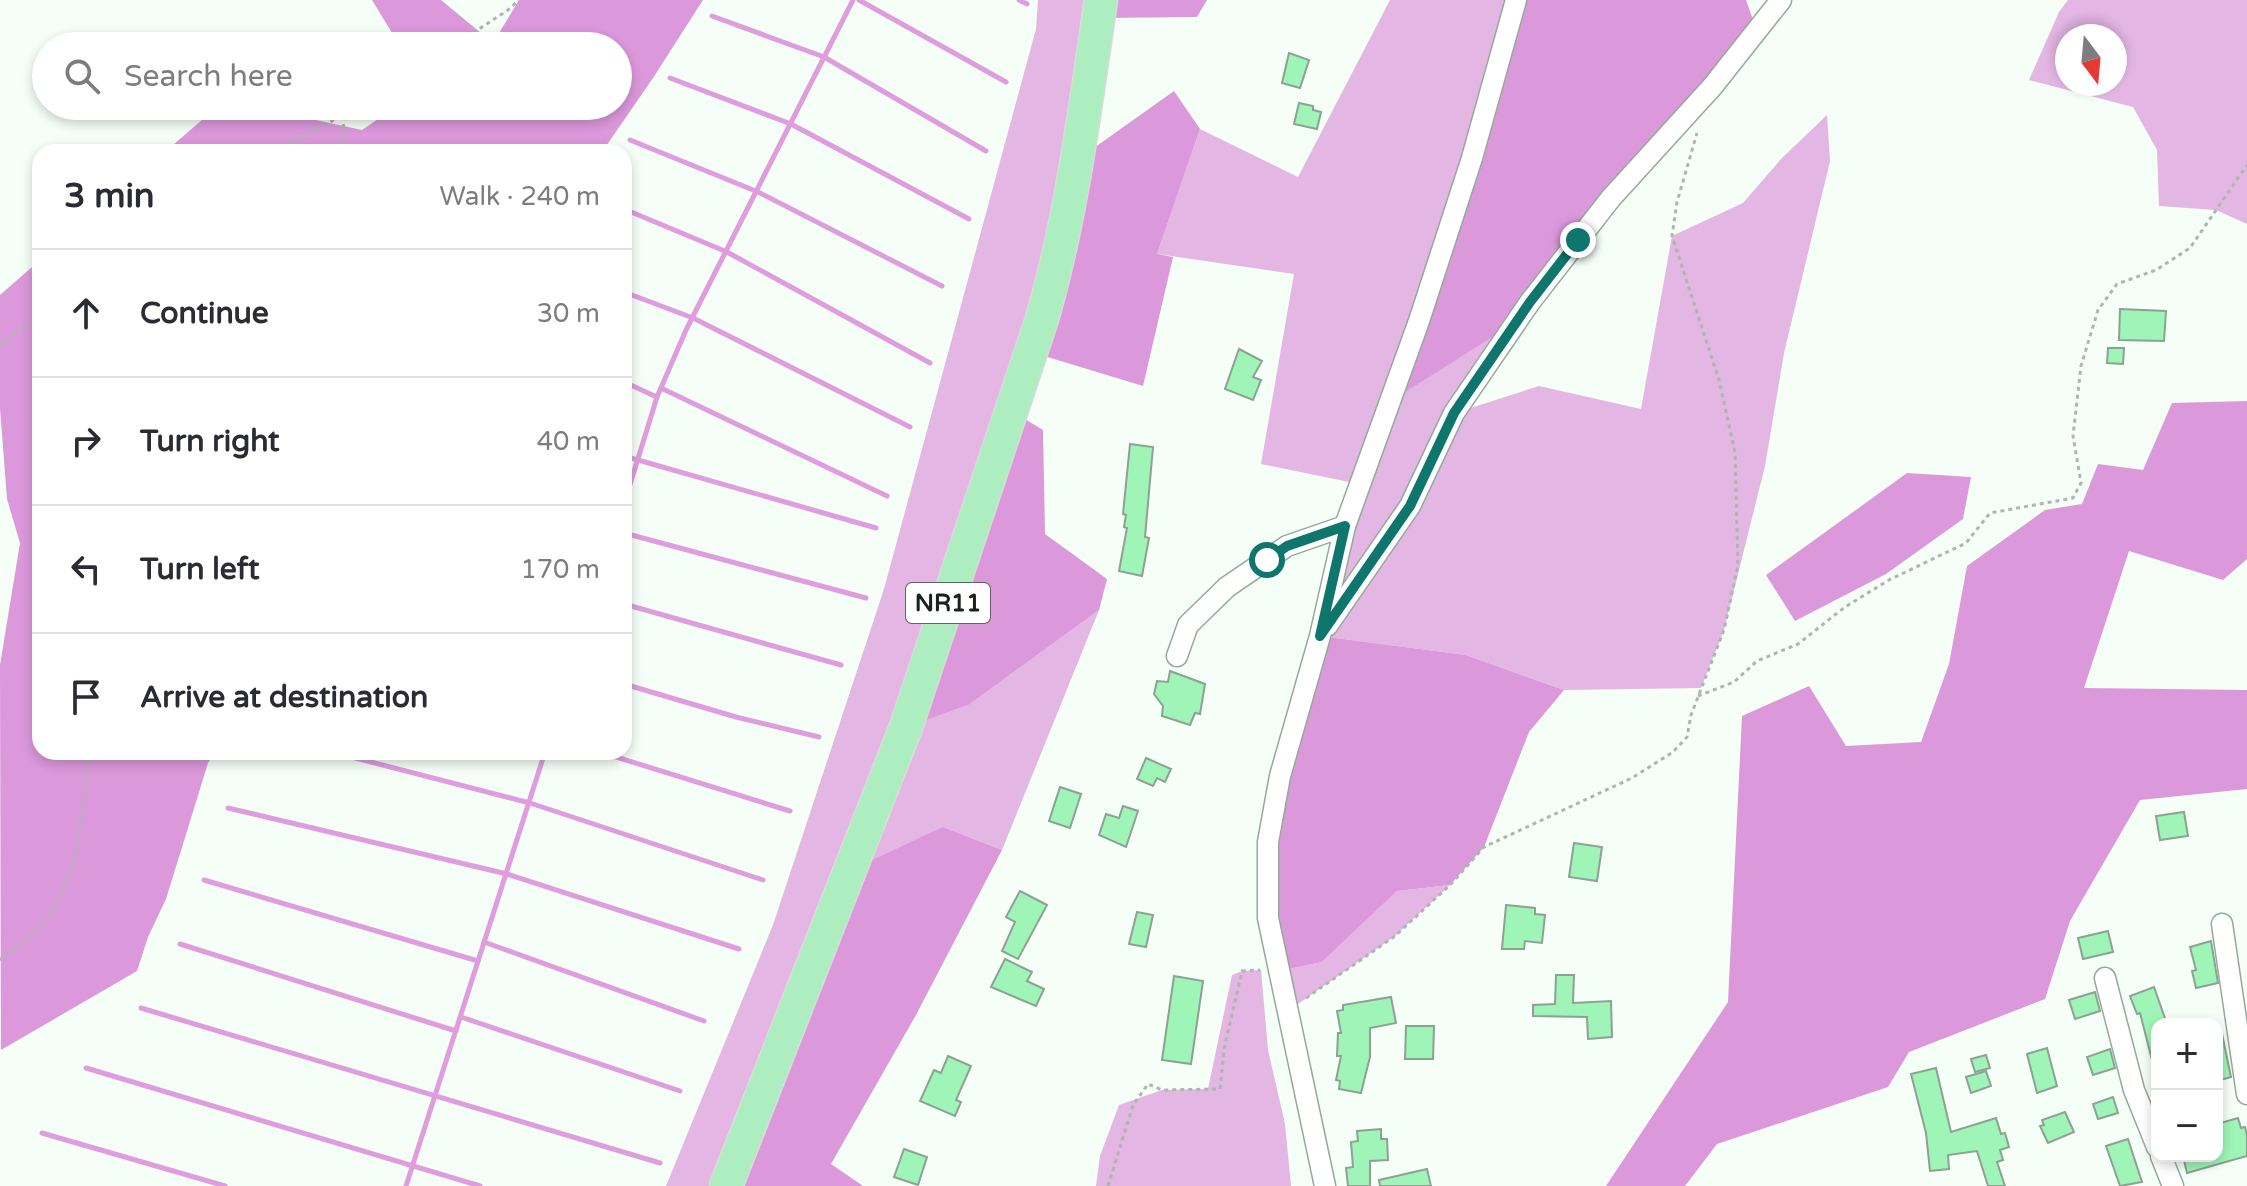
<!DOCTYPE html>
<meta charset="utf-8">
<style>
:root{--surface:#fff;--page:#f7f7f7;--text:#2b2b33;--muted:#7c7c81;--line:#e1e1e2}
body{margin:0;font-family:"Varela Round",sans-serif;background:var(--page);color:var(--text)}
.controls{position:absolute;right:24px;bottom:24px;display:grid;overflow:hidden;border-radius:16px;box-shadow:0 4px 12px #0003}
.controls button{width:72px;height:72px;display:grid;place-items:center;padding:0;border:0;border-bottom:2px solid var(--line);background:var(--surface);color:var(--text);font:40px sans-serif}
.compass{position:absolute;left:2055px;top:24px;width:72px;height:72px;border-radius:50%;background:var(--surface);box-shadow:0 4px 12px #0003;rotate:164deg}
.stop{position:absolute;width:24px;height:24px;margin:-18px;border:6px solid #0f766e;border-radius:50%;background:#fff}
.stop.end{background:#0f766e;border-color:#fff;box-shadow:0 2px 8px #0008}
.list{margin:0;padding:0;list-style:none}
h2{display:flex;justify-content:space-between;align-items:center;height:104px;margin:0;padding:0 32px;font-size:34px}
h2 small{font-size:26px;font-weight:400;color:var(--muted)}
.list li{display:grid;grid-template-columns:52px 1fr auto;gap:24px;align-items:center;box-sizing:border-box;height:128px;padding:0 32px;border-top:2px solid var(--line)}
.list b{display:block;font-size:30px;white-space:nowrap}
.list em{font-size:26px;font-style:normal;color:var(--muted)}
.icon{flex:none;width:44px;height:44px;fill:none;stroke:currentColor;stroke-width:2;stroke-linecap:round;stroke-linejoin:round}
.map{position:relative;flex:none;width:2247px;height:1186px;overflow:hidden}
.search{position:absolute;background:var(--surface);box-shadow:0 4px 12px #0003;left:32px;top:32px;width:600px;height:88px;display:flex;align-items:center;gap:20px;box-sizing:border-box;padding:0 28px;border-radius:44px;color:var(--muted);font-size:30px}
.panel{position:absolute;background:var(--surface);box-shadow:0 4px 12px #0003;left:32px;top:144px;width:600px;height:616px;border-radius:24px}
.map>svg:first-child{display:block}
</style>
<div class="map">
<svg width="2247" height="1186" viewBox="0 0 2247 1186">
<rect width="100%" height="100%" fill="#f5fef7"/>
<g fill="#e3b6e3" fill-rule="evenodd">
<path d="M1038,0H1101L970,704L1099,610L1002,850L943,827L726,1186H666L773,925L884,589L1036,29Z"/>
<path d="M1390,0H1516L1389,402L1515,323L1455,413L1539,386L1641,409L1672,236L1743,203L1782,158L1827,115L1830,161L1784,353L1765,466L1724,630L1701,688L1564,690L1466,655L1320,636L1359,484L1261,464L1294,274L1157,254L1200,129L1298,177Z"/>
<path d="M2068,0H2247V224L2216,210L2159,206L2157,150L2133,107L2029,80L2059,12ZM2067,36H2115V84H2067Z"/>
<path d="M1450,885L1395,936L1288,1011L1279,971L1322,962L1397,891Z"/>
<path d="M1261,970L1268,1050L1285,1124L1291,1186H1096L1100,1156L1119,1105L1162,1090L1208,1089L1232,975L1242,971Z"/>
</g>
<g fill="#db98db">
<path d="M372,0H441L493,43L519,0H703L653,78L602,152H165L218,106H252L362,130L397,106H618V46H400Z"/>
<path d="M1101,0H1207L1197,17L1098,18Z"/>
<path d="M1516,0H1746L1757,31L1515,323L1388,403Z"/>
<path d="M1174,91L1200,129L1157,254L1173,257L1143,386L1031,352L1077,160Z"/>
<path d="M40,260V752H215L208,763L166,899L148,937L137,971L1,1050L0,665L20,543L7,499L0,408V295Z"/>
<path d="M2247,401V559L2223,580L2129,551L2084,688L2247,690V789L2140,800L2070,921L2045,999L1909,1052L1888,1087L1717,1144L1685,1186H1606L1728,1002L1742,716L1809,686L1846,746L1921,742L1949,664L1967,566L2045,510L2082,504L2098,464L2143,470L2172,403Z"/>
<path d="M1012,411L1043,430L1045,534L1107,579L1099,610L970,704L906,727Z"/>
<path d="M1907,473L1971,477L1963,519L1886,574L1795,621L1766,575Z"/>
<path d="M1320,636L1466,655L1564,690L1529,732L1484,847L1450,885L1397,891L1322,962L1279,971L1266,885Z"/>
<path d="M943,827L1002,850L916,1015L831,1164L863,1186H726L851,870Z"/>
</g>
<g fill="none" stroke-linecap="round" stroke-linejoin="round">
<g stroke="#df9cdf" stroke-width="5">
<path d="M859,0L1006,82"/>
<path d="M1019,0L1027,4"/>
<path d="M712,16L824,57L986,151"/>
<path d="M670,78L791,124L969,219"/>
<path d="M630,140L758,192L942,286"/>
<path d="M624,209L727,252L930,363"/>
<path d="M624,292L693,318L910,427"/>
<path d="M624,382L657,397"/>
<path d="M661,388L887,496"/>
<path d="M624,456L876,528"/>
<path d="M624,504L657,397L686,330L853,0"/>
<path d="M624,533L866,598"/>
<path d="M624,604L841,665"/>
<path d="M624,684L736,717L819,737"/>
<path d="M332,752L530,803L763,880"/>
<path d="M600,752L790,811"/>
<path d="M228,808L507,874L739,949"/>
<path d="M204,880L478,961"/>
<path d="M484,942L704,1021"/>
<path d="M180,944L456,1031"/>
<path d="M141,1008L660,1163"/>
<path d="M461,1017L680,1091"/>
<path d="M86,1068L480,1186"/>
<path d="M42,1133L225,1186"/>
<path d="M406,1186L545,752"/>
</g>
</g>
<g fill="#9ff5b8" stroke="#8da292" stroke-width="2">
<path d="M1289,53L1309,60L1300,88L1282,83Z"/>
<path d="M1299,103L1313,106V110L1321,112L1317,129L1294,124Z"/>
<path d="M2120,309L2166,311L2164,341L2119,340Z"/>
<path d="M2108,348H2124L2123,364L2107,363Z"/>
<path d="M1239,349L1262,361L1253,377L1261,380L1253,400L1225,389Z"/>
<path d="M1130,444L1153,447L1145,537L1149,538L1142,576L1119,571L1127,528L1124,527L1126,515L1123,514Z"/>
<path d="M1170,671L1205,684L1200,714L1195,713L1190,725L1162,716L1163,706L1154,694L1157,681L1168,682Z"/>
<path d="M1146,758L1171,769L1165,782L1157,778L1153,786L1137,779Z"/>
<path d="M1060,787L1081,794L1070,828L1049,821Z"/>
<path d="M1123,806L1138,811L1126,847L1099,835L1106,814L1119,818Z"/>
<path d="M2184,812L2188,836L2160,840L2156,816Z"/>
<path d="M1574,843L1602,847L1597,881L1569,877Z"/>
<path d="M1020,891L1047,905L1018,959L1002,951L1015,922L1006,917Z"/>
<path d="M1506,905L1535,908V914L1545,915L1542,943L1525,941L1524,949H1502Z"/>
<path d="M1137,912L1153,915L1146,947L1129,944Z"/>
<path d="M2108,931L2113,952L2083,959L2078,938Z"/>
<path d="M2211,941L2218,983L2196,988L2192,971L2196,970L2190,947Z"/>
<path d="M1005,959L1032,972L1027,981L1044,989L1036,1006L991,987Z"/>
<path d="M1556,975H1574L1573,1003L1611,1001L1612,1037L1588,1039L1587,1017L1533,1016V1005L1555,1004Z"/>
<path d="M1174,976L1203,981L1191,1064L1162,1060Z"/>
<path d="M2154,987L2167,1024H2157V1060H2152L2140,1013L2137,1014L2130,996Z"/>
<path d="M2095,992L2100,1011L2075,1019L2069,1000Z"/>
<path d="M1391,997L1396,1023L1370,1028V1057L1361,1093L1339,1089L1340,1081L1336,1080L1341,1056H1337L1338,1033H1341L1337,1011L1343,1010V1005Z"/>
<path d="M1406,1026H1434L1433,1059H1405Z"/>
<path d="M2221,1029L2231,1077L2217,1081V1030Z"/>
<path d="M2047,1048L2057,1086L2037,1093L2027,1054Z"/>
<path d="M2110,1049L2115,1068L2093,1075L2087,1057Z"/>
<path d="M1986,1055L1990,1068L1975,1072L1971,1059Z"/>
<path d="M948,1056L971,1066L956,1100L961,1102L955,1116L920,1101L934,1070L941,1073Z"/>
<path d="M1936,1068L1951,1132L1996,1118L2001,1134L2005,1133L2009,1147L2000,1150L2003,1160L1997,1162L2005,1186H1988L1977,1151L1948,1155L1949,1169L1930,1171L1926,1133L1911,1074Z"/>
<path d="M1986,1071L1991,1086L1971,1093L1966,1077Z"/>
<path d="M2113,1097L2118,1113L2098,1119L2093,1104Z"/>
<path d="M2065,1112L2074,1132L2048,1143L2040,1126L2044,1125L2042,1120Z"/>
<path d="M2238,1118L2241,1128L2245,1127L2247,1135V1156L2187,1173L2183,1156H2217V1124Z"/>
<path d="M1381,1129V1139H1387L1388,1160L1370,1161V1186H1348L1346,1168L1353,1167L1351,1142L1358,1141L1357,1131Z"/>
<path d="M2128,1139L2142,1182L2120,1186L2106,1146Z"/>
<path d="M904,1149L927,1157L918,1185L894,1177Z"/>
<path d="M1427,1169L1431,1186H1380L1379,1180Z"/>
</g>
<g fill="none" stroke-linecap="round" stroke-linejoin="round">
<g stroke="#94aa99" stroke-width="23">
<g id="minor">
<path d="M1327,626L1410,506L1454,413L1530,302L1611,198L1712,87L1781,0"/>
<path d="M1177,656L1188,625L1227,587L1287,546L1345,526"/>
<path d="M2222,924L2247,1094"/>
<path d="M2105,978L2134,1090L2157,1147"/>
<path d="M2161,1156L2173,1186"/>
<path d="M1325,1186L1268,918V842L1280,776L1320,636L1345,526L1419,321L1472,158L1516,0"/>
</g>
</g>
<g stroke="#dadbda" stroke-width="35">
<path id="trunk" d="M726,1186L906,727L1041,322C1072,217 1085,107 1101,0"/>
</g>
<g stroke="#adb6af" stroke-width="3" stroke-dasharray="4 4" stroke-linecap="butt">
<path d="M453,46L508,10L519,0"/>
<path d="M274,152L360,106"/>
<path d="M342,152L344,116"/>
<path d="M0,345L40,314"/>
<path d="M1698,696L1734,682L1757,661L1798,644L1845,607L1889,580L1966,543L1990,513L2073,498L2081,483L2073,436L2081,366L2098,310L2117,284L2156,270L2190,248L2247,165"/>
<path d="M0,960C16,946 38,931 50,914C78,875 86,798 87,752"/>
<path d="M1306,998L1395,936L1450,885L1484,847L1632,778L1673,752L1687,737L1691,715L1724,630L1738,565L1735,452L1719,380L1672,236L1677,202L1697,133"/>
<path d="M1108,1186L1133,1105L1148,1084L1162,1090L1220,1089L1224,1049L1242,971L1260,970"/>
</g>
<use href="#minor" stroke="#fff" stroke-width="20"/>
<use href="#trunk" stroke="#aceebf" stroke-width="32"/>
</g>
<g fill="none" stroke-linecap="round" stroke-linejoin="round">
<path stroke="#0f766e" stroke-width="10" d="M1267,560L1287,546L1345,526L1320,636L1410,506L1454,413L1530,302L1578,240"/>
</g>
<g text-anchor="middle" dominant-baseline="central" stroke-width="6" stroke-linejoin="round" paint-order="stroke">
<rect fill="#fff" stroke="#5d645f" stroke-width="2" x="906" y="583" width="84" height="40" rx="6"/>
<g font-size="24" font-weight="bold" fill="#18211a">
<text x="948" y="603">NR11</text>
</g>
</g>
</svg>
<div class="controls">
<button>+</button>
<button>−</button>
</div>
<svg class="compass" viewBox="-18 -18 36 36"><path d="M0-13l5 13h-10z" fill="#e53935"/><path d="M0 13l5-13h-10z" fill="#7c7c81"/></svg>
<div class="stop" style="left:1267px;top:560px"></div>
<div class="stop end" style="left:1578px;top:240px"></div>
<div class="search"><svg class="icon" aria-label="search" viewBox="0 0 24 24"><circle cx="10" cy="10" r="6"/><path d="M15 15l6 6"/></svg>Search here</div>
<section class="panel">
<h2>3 min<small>Walk · 240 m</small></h2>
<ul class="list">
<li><svg class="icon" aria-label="ahead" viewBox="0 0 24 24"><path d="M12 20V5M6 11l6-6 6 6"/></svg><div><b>Continue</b></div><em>30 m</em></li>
<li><svg class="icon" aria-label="right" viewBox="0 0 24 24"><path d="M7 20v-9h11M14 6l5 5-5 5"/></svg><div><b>Turn right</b></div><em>40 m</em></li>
<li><svg class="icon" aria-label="left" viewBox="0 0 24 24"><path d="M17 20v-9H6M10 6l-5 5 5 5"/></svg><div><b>Turn left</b></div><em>170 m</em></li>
<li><svg class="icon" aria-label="arrive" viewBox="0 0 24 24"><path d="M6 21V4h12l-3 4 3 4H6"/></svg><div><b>Arrive at destination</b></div></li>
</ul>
</section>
</div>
